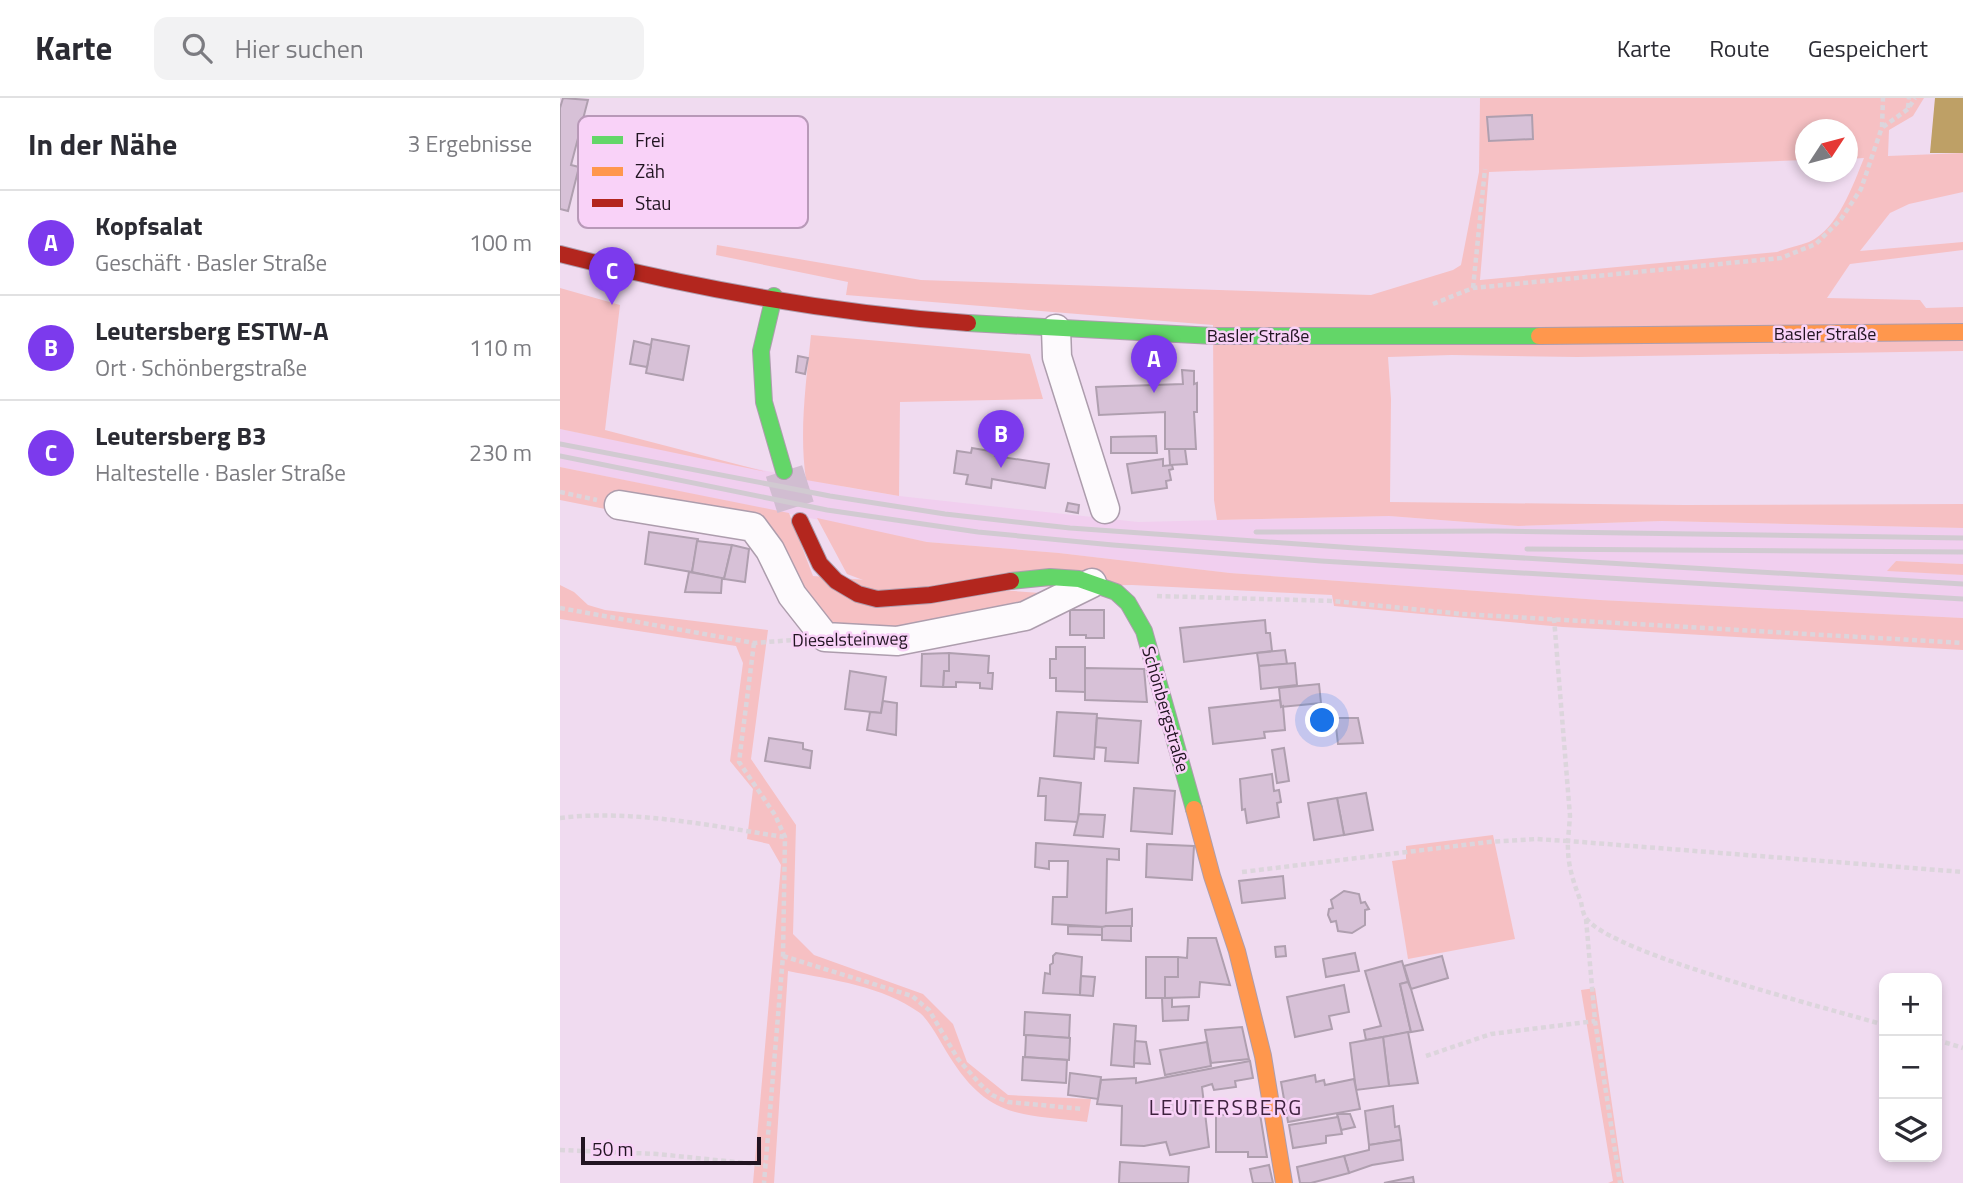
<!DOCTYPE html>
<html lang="de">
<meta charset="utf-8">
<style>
:root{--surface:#fff;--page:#f2f2f3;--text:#2b2b33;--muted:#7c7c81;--line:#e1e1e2;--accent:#7c3aed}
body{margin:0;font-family:"Titillium Web",sans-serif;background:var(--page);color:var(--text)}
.controls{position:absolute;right:21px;bottom:21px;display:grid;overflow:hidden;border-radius:14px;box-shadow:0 4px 10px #0003}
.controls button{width:63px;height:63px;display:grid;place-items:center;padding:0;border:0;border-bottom:2px solid var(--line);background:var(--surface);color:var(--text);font:35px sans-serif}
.compass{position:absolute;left:1235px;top:21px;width:63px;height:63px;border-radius:50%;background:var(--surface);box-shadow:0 4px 10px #0003;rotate:54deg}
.scale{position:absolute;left:21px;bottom:18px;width:180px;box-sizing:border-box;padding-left:7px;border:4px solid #211421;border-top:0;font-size:19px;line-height:24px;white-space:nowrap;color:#211421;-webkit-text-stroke:5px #f9d2f8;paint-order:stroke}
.you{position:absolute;left:763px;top:623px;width:24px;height:24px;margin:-18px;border:5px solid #fff;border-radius:50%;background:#1a73e8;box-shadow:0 0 0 10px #1a73e833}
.badge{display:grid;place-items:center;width:46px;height:46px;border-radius:50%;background:var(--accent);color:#fff;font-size:23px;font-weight:700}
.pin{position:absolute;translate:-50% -58px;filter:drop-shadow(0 2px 4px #0008)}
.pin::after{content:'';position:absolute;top:37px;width:24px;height:21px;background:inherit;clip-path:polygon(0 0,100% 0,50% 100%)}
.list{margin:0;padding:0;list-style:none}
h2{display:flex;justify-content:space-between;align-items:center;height:91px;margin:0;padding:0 28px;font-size:30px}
h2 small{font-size:23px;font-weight:400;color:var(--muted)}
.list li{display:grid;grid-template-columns:46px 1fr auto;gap:21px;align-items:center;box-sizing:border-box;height:105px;padding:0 28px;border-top:2px solid var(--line)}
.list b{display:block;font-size:26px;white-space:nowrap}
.list p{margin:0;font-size:23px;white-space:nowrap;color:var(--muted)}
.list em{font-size:23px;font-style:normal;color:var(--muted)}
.icon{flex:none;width:38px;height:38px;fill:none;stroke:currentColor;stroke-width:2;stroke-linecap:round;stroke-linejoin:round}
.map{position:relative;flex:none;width:1403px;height:1085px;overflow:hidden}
header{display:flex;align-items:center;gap:42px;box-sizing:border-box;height:98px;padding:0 35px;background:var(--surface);border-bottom:2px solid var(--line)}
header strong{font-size:33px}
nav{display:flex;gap:38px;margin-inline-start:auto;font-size:24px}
.search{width:490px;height:63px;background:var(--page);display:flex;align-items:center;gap:18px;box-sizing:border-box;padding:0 24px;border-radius:14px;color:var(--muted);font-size:26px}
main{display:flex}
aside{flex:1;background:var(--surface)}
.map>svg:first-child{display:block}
</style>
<header>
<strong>Karte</strong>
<div class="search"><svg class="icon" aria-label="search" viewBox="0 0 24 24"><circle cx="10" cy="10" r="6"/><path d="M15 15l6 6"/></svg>Hier suchen</div>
<nav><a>Karte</a><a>Route</a><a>Gespeichert</a></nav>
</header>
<main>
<aside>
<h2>In der Nähe<small>3 Ergebnisse</small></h2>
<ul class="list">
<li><span class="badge">A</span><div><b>Kopfsalat</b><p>Geschäft · Basler Straße</p></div><em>100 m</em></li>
<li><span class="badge">B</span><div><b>Leutersberg ESTW-A</b><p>Ort · Schönbergstraße</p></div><em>110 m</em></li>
<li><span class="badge">C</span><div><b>Leutersberg B3</b><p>Haltestelle · Basler Straße</p></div><em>230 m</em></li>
</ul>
</aside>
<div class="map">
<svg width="1403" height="1085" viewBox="0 0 1403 1085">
<rect width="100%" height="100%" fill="#f0dbf0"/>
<path fill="#f1cfef" d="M0,331L291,390L339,398L578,424L829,418L958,428L1102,423L1403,430V466L1336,463L1328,472L1403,477V520L1040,502L670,475L499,455L367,444L0,369Z"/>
<g fill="#f6c0c3" fill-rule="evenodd">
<path d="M920,0H1364L1353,18L1329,32L1328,58L1403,55V94L1349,106L1330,115L1300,153L1403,144V152L1290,166L1267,200L1360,202L1366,210L1403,209V253L1017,259L892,257L828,259L831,301L830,404L1124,407L1403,406V430L1102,423L958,428L829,418L657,422L654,402L653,227L286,197L288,184L156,157L157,147L361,182L811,197L893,172L901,167L919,74ZM1246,32H1288V61L1304,60C1293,87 1278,131 1249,144C1239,148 1227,150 1217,154L920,182L929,74L1246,62Z"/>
<path d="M0,190L60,207L45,332L207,374L0,331Z"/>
<path d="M251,237L470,256L483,301L340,304L339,398L246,382C239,334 246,285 251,237Z"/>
<path d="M0,369L229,415L253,478L494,496L349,536L271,526L254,513L211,444L0,402Z"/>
<path d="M257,420L367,444L499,455L670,475L1040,502L1403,520V552L1003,529L774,508L772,497L572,487L327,491L287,476Z"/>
<path d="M1336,463L1403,466V477L1327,473Z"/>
<path d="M0,487L14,494L28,507L45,512L208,532L191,661L236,727L233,836L254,857L363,896L393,926L407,964L448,997L531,1001L527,1024C465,1016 431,1022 393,964C384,951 371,924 360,915C322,888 273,882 228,873L214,1085H193L221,767L209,746L187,741L193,691L170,663L183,565L176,548L0,521Z"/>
<path d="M933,737L955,841L848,861L832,763L846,761V748Z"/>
<path d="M1035,890L1063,1082L1064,1085H1048L1053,1083L1021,892Z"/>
</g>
<path fill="#bea066" d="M1375,0H1403V55H1370Z"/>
<g fill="#d7c1d7" stroke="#af9faf" stroke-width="2">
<path d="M3,0L28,2L11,67L19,69L8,113L0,111V10Z"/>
<path d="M972,17L973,41L929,43L927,19Z"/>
<path d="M92,241L129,248L123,282L86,275Z"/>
<path d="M74,243L91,247L87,269L70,266Z"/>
<path d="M238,258L248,260L245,276L236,274Z"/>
<path d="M622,272L634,273V286L637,285V314H634L636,351H605V314L539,317L536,289L623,286Z"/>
<path d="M596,338L597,355H551V339Z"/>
<path d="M412,350L436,354L435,358L489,366L485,390L432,381L431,390L406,386L408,377L394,375L397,353L411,355Z"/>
<path d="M609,351H625L627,366L610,367Z"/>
<path d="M603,361V368L612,367L613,371L609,372L611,382L606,383L607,390L572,395L567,366Z"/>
<path d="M508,405L519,407L518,415L506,413Z"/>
<path d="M89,434L138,441L132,474L85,466Z"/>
<path d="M137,443L172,447L164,481L132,474Z"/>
<path d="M172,447L189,451L185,484L164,481Z"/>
<path d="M129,474L162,480L161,495L125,494Z"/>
<path d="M510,512H544V540H526V537H510Z"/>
<path d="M705,522L706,535H710L712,553L624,564L620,530Z"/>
<path d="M496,549H525V594L496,593V580H490V561H496Z"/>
<path d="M725,552L727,566L699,568L697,555Z"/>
<path d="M389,555L429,558L428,575H433L432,591L420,590V585L396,584V589H383L384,573H389Z"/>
<path d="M389,555V573H384L383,589L361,588L362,556Z"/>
<path d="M735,565L737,587L701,591L699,568Z"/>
<path d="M525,570L584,571L587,604L525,602Z"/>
<path d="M290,573L326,579L321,615L285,611Z"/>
<path d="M759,586L761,605L721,609L719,590Z"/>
<path d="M720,602L721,609L723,608L725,632L704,634L705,640L653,646L649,610Z"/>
<path d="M323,603L337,605L336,637L307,632L310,614L321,615Z"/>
<path d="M497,614L537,616L534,661L494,658Z"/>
<path d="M537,620L581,623L578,665L545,663L546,650L535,649Z"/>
<path d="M775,620H798L803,645L778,646Z"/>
<path d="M209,640L243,645V651L252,653L250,670L205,663Z"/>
<path d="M724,650L729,683L717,685L712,652Z"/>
<path d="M712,676L714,693L719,692L721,704L717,705L719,719L687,725L685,711L682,712L680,681Z"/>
<path d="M480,680L521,685L518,724L485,722L486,698H478Z"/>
<path d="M574,690L615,693L612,736L571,733Z"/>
<path d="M806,695L813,732L784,737L777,700Z"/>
<path d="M777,700L784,737L754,742L748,705Z"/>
<path d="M519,716L545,717L543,739L514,737Z"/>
<path d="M476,745L559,751V762L547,761L546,815L572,811V828H546L545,829L492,826L493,799H507L508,763H489V771L475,769Z"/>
<path d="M587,746L634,748L632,782L586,779Z"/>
<path d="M723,778L725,800L682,805L679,783Z"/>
<path d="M784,793L799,796L801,805L805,804L809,811L805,812V827L792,835L778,833L776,823L771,824L768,817L769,811L773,810L771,802Z"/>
<path d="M508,828L542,829V837L508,836Z"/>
<path d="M546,828H571V843L542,842V829Z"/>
<path d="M628,840H656L670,887L640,884L639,899L605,900V879H618V859L627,860Z"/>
<path d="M725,848L726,858L716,859L715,849Z"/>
<path d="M496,855L522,859L520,897L483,895L485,875L490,876V867L493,865V858Z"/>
<path d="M795,855L799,873L766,879L763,861Z"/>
<path d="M882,858L888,880L851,891L844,868Z"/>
<path d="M586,859H618V879H605V900H586Z"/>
<path d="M842,863L848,884L840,886L851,934L806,942L804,932L821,928L805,873Z"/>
<path d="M521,878L535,879L533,898L520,897Z"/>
<path d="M848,884L851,891L863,932L851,934L840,886Z"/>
<path d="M784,887L789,914L769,918L772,931L735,939L727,899Z"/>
<path d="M602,900H612V909L629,908L628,922L603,923Z"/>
<path d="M465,914L510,917L509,940L464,937Z"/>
<path d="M554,926L576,928L574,969L551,967Z"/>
<path d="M682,929L689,961L651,965L645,932Z"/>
<path d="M848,934L858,985L829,988L823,939Z"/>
<path d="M466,937L510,940L509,962L465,959Z"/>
<path d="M823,939L829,988L796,992L790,945Z"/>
<path d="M575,943L586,944L590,966L574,965Z"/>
<path d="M647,944L651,968L605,977L600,952Z"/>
<path d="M463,959L507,962L506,985L462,982Z"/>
<path d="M690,963L693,980L675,983L676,989L654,992L652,986L642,989L649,1049L610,1057L606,1044L584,1048L561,1047L562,1008L537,1006L541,982L576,980V985Z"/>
<path d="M510,975L541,979L538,1001L508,997Z"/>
<path d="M755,977L756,984L764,982L765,987L794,981L800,1011L728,1024L721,984Z"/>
<path d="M833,1008L835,1029L839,1028L841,1042L809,1047L805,1013Z"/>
<path d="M700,1016L707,1059H688V1054H656V1017Z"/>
<path d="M777,1016H790L795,1029L781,1032Z"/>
<path d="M778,1019L782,1036L766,1038V1045L733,1050L729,1027Z"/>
<path d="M841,1042L843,1062L812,1067L789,1075L784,1058L809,1052V1047Z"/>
<path d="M784,1058L789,1075L751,1085H740L737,1069Z"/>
<path d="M560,1064L629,1069L628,1085H559Z"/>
<path d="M709,1067L713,1085H693L690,1071Z"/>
<path d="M853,1079L854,1085H824Z"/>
</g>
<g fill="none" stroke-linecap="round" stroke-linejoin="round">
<path stroke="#d1bdd1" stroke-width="38" stroke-dasharray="38 19" stroke-linecap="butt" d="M224,373L240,423"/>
<g stroke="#ad9dad" stroke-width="31">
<g id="street">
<path d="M496,231L497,259L545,411"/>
<path d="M59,407L193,429L210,452L232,497L265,539L337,543L465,518L532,485"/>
</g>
</g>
<g stroke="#ad9dad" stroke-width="18">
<g id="fast">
<path d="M214,198L201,253L204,304L224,373"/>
<path d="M408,225L654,238H979"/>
<path d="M451,483L490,479L519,481L556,494L568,505L584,533L634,711"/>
</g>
</g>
<g stroke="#ad9dad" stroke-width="18">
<g id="slow">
<path d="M979,238L1403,234"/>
<path d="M634,711L652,778L677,853L703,958L724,1085"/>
</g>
</g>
<g stroke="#ad9dad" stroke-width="18">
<g id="jam">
<path d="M0,156C132,190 271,215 408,225"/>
<path d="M240,423L260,466L276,483L298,496L317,501L370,497L451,483"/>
</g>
</g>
<g stroke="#dcd5dc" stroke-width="4.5" stroke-dasharray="5 3.5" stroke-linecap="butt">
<path d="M1348,10L1349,0"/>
<path d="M1323,29L1348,11L1355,0"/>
<path d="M913,190L925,71"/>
<path d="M873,206L913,190L1221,160L1256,146L1281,121L1301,91L1322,29L1323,0"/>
<path d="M0,394L37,402"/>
<path d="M597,498L773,503L902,516L1403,545"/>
<path d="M0,510L194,545L234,542"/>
<path d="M994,520L1010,718L1008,743L1403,774"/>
<path d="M194,545L179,664L215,717L225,739L223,858L204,1085"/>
<path d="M0,720C72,711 152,728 224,739"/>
<path d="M682,774L929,744L976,741L1008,743C1007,766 1013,783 1021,804C1022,809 1023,816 1026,820C1051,856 1272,911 1324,927"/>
<path d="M1026,821L1035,923L1060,1085"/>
<path d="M223,858L352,898L369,912L398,961L420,986L432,997L448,1004L523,1011"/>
<path d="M1377,942L1403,950"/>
<path d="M866,958L931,936L1035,923"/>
<path d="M0,1052L97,1056L205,1067"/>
</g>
<use href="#street" stroke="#fdfafd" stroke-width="28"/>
<use href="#fast" stroke="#63d668" stroke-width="16"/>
<use href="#slow" stroke="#ff974d" stroke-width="16"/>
<use href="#jam" stroke="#b3261e" stroke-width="16"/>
<g stroke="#d1cad1" stroke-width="5">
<path d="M0,346L270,398L385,416L510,430L795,450L1403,486"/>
<path d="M0,358L267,412L418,434L553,447L761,463L1403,501"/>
<path d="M696,434L935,433L1403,440"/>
<path d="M967,451L1403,454"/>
</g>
</g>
<g text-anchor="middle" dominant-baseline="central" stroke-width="5" stroke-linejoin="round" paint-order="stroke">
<g font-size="18" fill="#211421" stroke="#f9d2f8">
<text x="1265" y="235">Basler Straße</text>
<text x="698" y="237">Basler Straße</text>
<text transform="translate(290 541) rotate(-1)">Dieselsteinweg</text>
<text transform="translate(606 611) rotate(74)">Schönbergstraße</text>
</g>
<g font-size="21" letter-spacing="2" fill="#3e213e" stroke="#f9d2f8">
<text x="666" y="1009">LEUTERSBERG</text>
</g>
</g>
<rect x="18" y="18" width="230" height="112" rx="10" fill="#f9d2f8" stroke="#b899b8" stroke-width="2"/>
<rect x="32" y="38" width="31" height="8" fill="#63d668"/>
<rect x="32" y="69" width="31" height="9" fill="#ff974d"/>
<rect x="32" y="101" width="31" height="8" fill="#b3261e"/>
<g font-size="19" fill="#211421">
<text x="75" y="49">Frei</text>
<text x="75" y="80">Zäh</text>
<text x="75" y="112">Stau</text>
</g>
</svg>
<div class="controls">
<button>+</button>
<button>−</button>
<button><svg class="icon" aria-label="layers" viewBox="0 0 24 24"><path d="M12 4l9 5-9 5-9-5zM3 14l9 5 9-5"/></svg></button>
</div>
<svg class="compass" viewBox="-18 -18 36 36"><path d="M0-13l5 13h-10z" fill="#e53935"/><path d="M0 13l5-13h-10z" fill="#7c7c81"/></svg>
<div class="scale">50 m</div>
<div class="you"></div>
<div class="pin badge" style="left:594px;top:295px">A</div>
<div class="pin badge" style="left:441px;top:370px">B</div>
<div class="pin badge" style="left:52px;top:207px">C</div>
</div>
</main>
